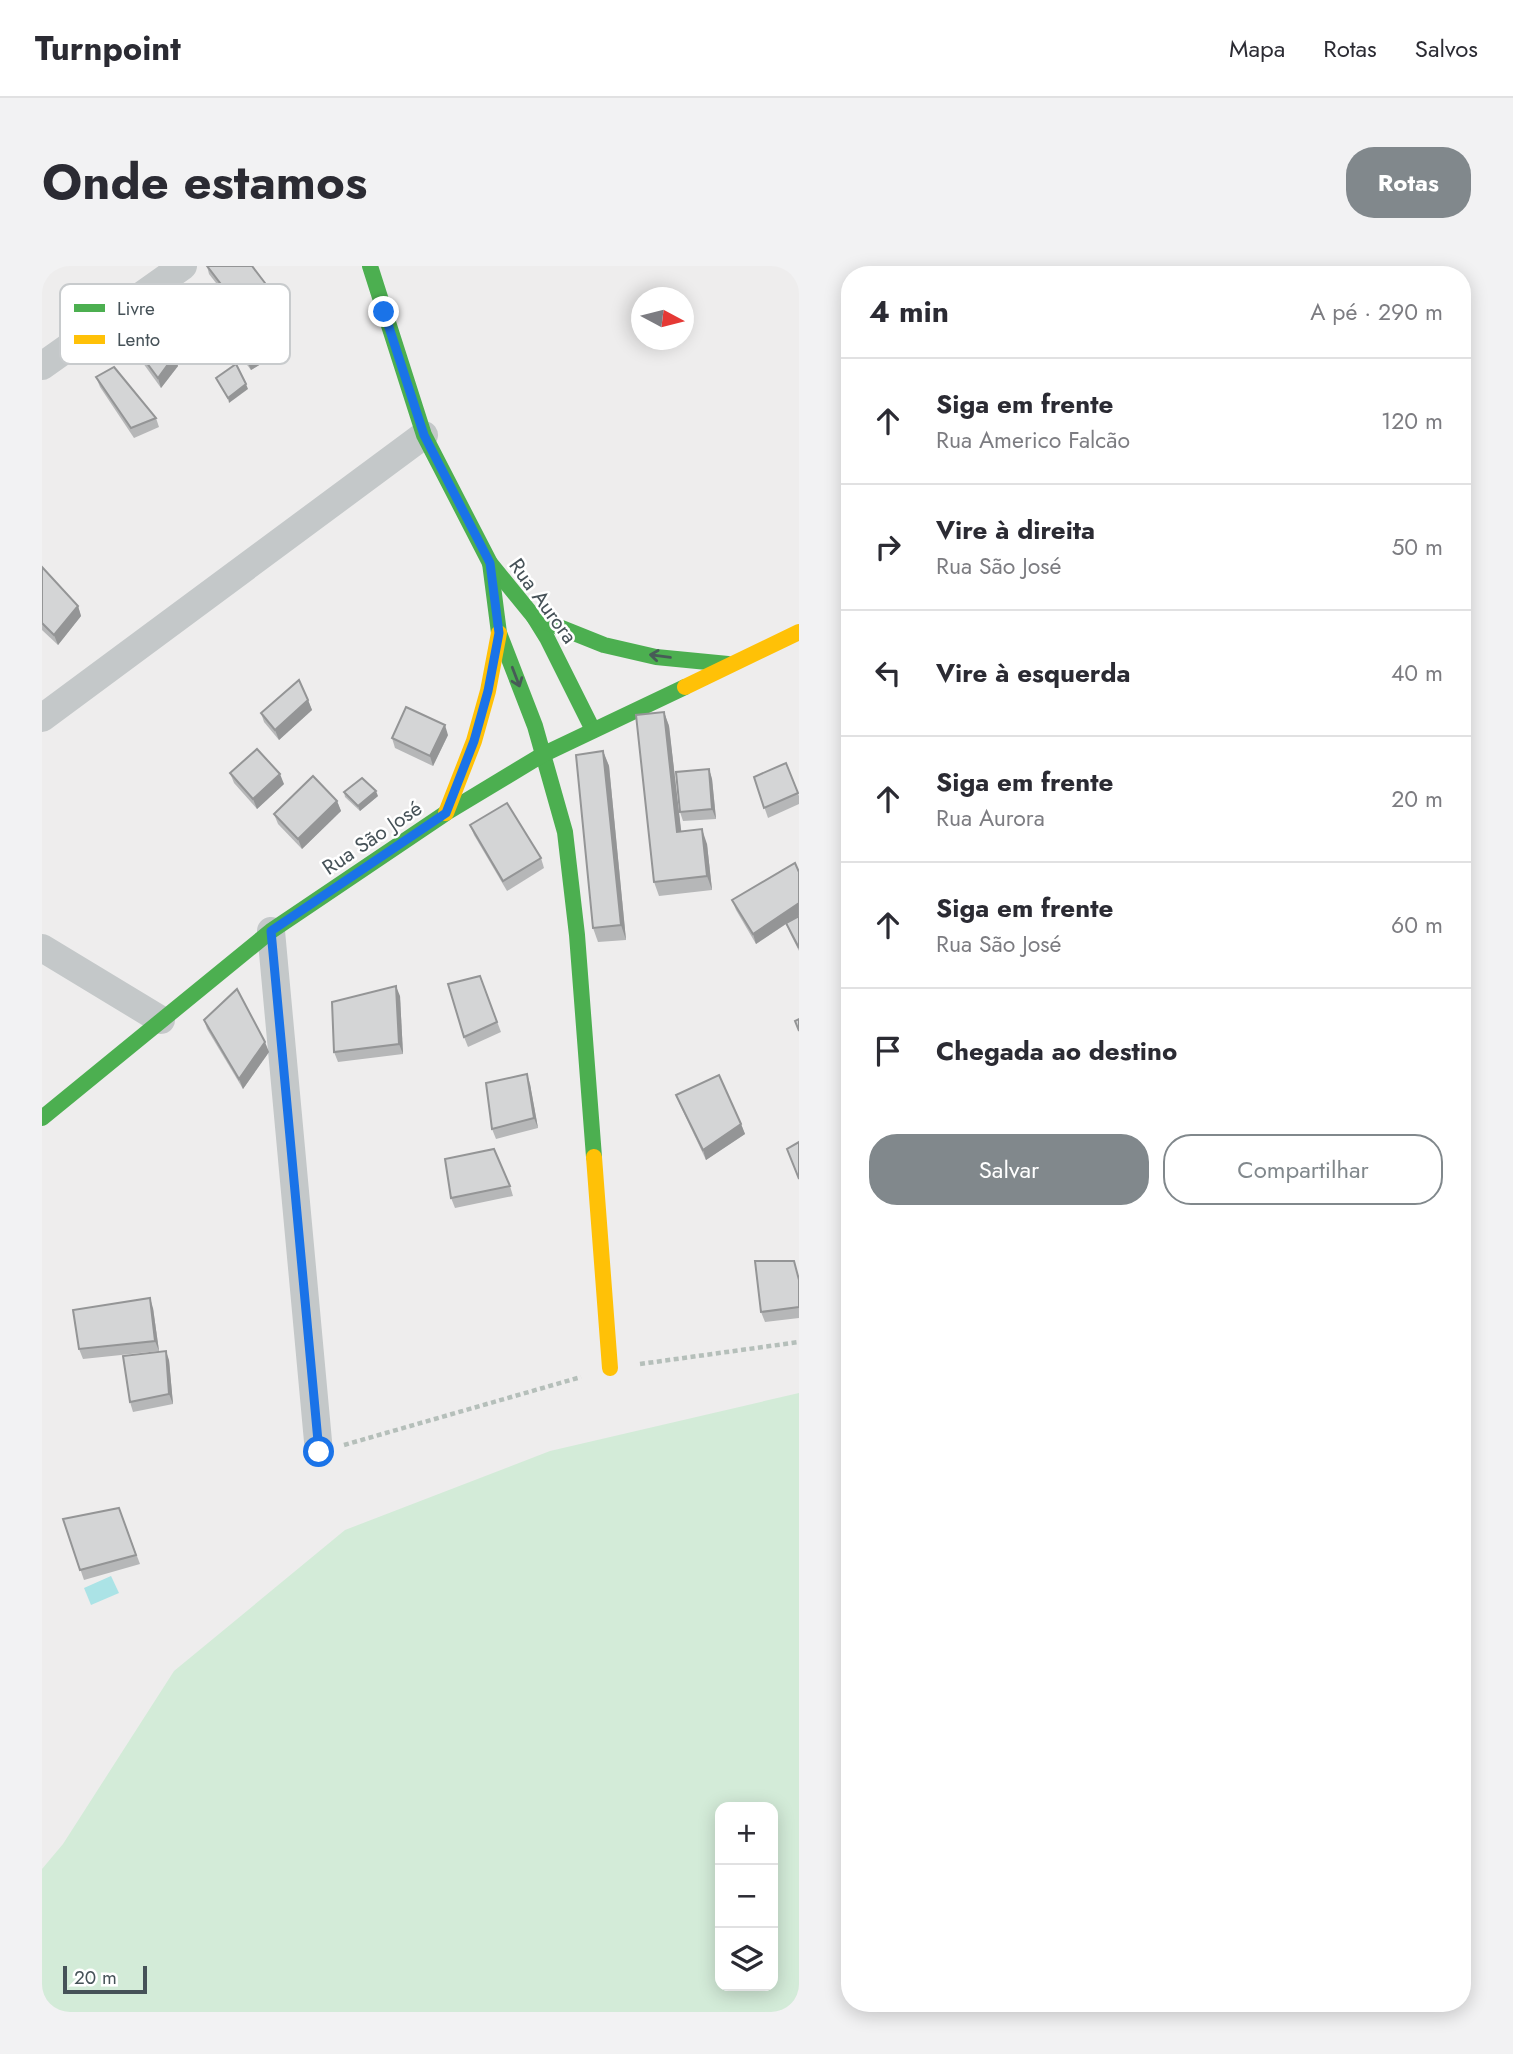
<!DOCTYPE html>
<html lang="pt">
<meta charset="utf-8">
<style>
:root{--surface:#fff;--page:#f2f2f3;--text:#2b2b33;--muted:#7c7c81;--line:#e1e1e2;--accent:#81888c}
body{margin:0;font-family:Jost,sans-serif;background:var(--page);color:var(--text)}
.controls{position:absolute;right:21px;bottom:21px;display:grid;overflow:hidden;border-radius:14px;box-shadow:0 4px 18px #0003}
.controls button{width:63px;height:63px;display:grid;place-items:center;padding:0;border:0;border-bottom:2px solid var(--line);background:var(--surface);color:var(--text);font:35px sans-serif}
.compass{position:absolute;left:589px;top:21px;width:63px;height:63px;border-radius:50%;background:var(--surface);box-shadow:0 4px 18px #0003;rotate:97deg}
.scale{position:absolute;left:21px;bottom:18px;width:84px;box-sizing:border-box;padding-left:7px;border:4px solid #465258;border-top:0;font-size:19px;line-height:24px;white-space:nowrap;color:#465258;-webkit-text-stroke:5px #fff;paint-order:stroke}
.stop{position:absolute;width:21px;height:21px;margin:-16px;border:5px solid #1a73e8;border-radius:50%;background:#fff}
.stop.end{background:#1a73e8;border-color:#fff;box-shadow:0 2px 7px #0008}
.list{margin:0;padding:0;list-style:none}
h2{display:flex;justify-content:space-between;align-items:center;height:91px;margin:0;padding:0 28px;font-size:30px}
h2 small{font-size:23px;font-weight:400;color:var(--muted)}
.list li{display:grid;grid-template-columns:46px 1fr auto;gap:21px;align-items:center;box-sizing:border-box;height:126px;padding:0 28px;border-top:2px solid var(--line)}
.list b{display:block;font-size:26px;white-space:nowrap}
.list p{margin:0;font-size:23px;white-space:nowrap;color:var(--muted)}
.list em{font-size:23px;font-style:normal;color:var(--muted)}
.actions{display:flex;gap:14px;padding:21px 28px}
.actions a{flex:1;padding:16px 0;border:2px solid var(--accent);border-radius:28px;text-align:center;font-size:24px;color:var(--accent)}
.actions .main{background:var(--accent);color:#fff}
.icon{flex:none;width:38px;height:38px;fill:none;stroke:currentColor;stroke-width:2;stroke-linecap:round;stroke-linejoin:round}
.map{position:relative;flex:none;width:757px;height:1746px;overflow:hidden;border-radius:28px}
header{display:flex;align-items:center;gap:42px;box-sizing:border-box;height:98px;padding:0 35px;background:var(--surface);border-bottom:2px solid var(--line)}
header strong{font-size:33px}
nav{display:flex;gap:38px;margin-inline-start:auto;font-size:24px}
.intro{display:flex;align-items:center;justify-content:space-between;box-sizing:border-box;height:168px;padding:0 42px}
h1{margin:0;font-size:49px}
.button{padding:18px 32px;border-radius:28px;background:var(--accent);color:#fff;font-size:24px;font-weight:700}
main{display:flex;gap:42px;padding:0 42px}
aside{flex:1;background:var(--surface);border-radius:28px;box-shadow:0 4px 18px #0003}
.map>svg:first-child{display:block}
</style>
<header>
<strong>Turnpoint</strong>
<nav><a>Mapa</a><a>Rotas</a><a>Salvos</a></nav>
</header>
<div class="intro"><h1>Onde estamos</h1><a class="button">Rotas</a></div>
<main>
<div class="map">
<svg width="757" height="1746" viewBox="0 0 757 1746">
<rect width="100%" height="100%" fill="#eeeded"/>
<path fill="#d3ebd8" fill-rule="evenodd" d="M757,1127V1746H0V1603L21,1578L132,1405L303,1264L508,1185ZM678,1541H731V1720H678Z"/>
<path fill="#abe3e6" d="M69,1310L77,1327L49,1339L42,1322Z"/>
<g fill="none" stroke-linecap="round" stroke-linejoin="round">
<g stroke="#b5bfba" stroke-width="4.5" stroke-dasharray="5 3.5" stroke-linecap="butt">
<path d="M598,1098L757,1076"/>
<path d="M302,1179L539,1111"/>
</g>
<g stroke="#c4c8c9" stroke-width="28">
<path d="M0,100L141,0"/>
<path d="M0,452L382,169"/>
<path d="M229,665L277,1186"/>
<path d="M0,682L119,754"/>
</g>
<g stroke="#4caf50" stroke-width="16">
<path d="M328,0L382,169L448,297L492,351L505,372L551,464"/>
<path d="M448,297L457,367L493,460L523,566L535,669L552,891"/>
<path d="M492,351L562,379L614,391L686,398"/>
<path d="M0,852L229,665L404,547L500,489L643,421"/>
</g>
<g stroke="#ffc107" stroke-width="16">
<path d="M643,421L757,366"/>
<path d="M404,547L432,475L446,425L457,367"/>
<path d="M552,891L568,1102"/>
</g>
</g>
<g fill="#b6b7b8">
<path d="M165,0H210L227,27L199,49L167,8Z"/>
<path d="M76,58L132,90L136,100L119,122L80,68Z"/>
<path d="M181,63L240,85L209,104L185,73Z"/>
<path d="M54,111L114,152L117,161L92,172L58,121Z"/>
<path d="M0,301L36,340L39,350L16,379L0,364Z"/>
<path d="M266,434L270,444L237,474L222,456L219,447Z"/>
<path d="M622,446L627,460L639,566L665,578L670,624L617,630L612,616Z"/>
<path d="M406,469L391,500L353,482L350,472Z"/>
<path d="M561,485L567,500L584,674L556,676L551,662Z"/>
<path d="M744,497L757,530V538L726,552L712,511Z"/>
<path d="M667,503L670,513L674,553L641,555L638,546Z"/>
<path d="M188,507L242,518L215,543L192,517Z"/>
<path d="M302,526L336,530L318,545L303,531Z"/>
<path d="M295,535L299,545L260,583L236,558L232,548Z"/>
<path d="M428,559L499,592L502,602L465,625L432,569Z"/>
<path d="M690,634L757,649L747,656L757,650V685L748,667L744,658L714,678L694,644Z"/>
<path d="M438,710L459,766L426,781L422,771Z"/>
<path d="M358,730L361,788L296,796L292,786Z"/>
<path d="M162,754L227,786L201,823L165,763Z"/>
<path d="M488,818L496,862L454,873L450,863Z"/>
<path d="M634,829L699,858L703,868L664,894L638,839Z"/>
<path d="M468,920L471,930L413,942L409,932Z"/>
<path d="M757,1009V1052L723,1056L719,1046Z"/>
<path d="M111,1042L117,1085L41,1093L37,1083Z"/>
<path d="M127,1094L131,1138L91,1146L88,1136Z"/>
<path d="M77,1242L98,1298L42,1314L21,1253Z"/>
</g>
<g fill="#949596">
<path d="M223,17L227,27L199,49L195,39Z"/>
<path d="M236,75L240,85L209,104L205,95Z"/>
<path d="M132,90L136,100L119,122L116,112Z"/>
<path d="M204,118L206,123L187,137L186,132Z"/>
<path d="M36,340L39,350L16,379L12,369Z"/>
<path d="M266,434L270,444L237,474L233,464Z"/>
<path d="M622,446L627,460L641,580L635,566Z"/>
<path d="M403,459L406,469L391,500L388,490Z"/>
<path d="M561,485L567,500L584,674L579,659Z"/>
<path d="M667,503L670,513L674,553L670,543Z"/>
<path d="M238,508L242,518L215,543L211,533Z"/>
<path d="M334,525L336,530L318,545L316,540Z"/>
<path d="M295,535L299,545L260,583L256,573Z"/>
<path d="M660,563L665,578L670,624L665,610Z"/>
<path d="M757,637V649L714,678L711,668Z"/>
<path d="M354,720L358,730L361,788L357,778Z"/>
<path d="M223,776L227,786L201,823L197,813Z"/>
<path d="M485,808L488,818L496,862L492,852Z"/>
<path d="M699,858L703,868L664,894L661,884Z"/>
<path d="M108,1032L111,1042L117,1085L113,1075Z"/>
<path d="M124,1085L127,1094L131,1138L127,1128Z"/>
</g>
<g fill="#d4d5d6" stroke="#949596" stroke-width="2">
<path d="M165,0H210L223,17L195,39Z"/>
<path d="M95,46L132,90L116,112L76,58Z"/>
<path d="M194,98L204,118L186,132L174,112Z"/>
<path d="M72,101L114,152L89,162L54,111Z"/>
<path d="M0,301L36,340L12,369L0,357Z"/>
<path d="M257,414L266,434L233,464L219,447Z"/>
<path d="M364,441L403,459L388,490L350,472Z"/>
<path d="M622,446L635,566L660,563L665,610L612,616L594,449Z"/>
<path d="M215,483L238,508L211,533L188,507Z"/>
<path d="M561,485L579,659L551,662L534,489Z"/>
<path d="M744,497L756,527L722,542L712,511Z"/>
<path d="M667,503L670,543L638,546L634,506Z"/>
<path d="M271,510L295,535L256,573L232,548Z"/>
<path d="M320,512L334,525L316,540L302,526Z"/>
<path d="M465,537L499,592L461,615L428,559Z"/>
<path d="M753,597L757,606V637L711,668L690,634Z"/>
<path d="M757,650V682L744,657Z"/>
<path d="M438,710L455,756L422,771L406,718Z"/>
<path d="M354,720L357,778L292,786L290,736Z"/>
<path d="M195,723L223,776L197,813L162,754Z"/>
<path d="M757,753V765L753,755Z"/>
<path d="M485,808L492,852L450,863L444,817Z"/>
<path d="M677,809L699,858L661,884L634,829Z"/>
<path d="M757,876V913L745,883Z"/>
<path d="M452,883L468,920L409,932L403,893Z"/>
<path d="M713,995H752L757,1014V1041L719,1046Z"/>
<path d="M108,1032L113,1075L37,1083L31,1044Z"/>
<path d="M124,1085L127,1128L88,1136L81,1090Z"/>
<path d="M77,1242L94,1289L38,1304L21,1253Z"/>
</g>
<defs><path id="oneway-shaft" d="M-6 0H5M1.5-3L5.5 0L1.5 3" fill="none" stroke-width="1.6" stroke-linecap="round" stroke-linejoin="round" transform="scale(1.75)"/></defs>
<g stroke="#475b57">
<use href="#oneway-shaft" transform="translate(618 390) rotate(-172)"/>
<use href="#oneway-shaft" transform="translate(474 411) rotate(69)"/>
</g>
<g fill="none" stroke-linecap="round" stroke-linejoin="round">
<path stroke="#1a73e8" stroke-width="9" d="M277,1186L229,665L404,547L432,475L446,425L457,367L448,297L382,169L342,46"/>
</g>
<g text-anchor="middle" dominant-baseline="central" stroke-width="5" stroke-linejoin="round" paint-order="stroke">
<g font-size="21" fill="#465258" stroke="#fff">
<text transform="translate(501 335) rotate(54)">Rua Aurora</text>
<text transform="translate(330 572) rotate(-34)">Rua São José</text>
</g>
</g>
<rect x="18" y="18" width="230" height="80" rx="10" fill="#fff" stroke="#c8cbcd" stroke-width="2"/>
<rect x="32" y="38" width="31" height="8" fill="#4caf50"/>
<rect x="32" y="69" width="31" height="9" fill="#ffc107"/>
<g font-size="19" fill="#465258">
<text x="75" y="49">Livre</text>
<text x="75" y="80">Lento</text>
</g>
</svg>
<div class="controls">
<button>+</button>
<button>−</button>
<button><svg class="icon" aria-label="layers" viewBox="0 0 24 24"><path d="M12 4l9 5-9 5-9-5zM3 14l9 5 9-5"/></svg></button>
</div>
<svg class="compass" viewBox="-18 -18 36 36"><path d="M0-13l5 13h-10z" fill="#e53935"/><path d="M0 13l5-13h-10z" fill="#7c7c81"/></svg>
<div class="scale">20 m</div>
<div class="stop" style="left:277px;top:1186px"></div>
<div class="stop end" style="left:342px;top:46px"></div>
</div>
<aside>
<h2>4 min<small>A pé · 290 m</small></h2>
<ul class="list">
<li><svg class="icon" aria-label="ahead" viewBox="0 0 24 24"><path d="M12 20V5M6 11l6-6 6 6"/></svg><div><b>Siga em frente</b><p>Rua Americo Falcão</p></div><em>120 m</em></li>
<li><svg class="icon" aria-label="right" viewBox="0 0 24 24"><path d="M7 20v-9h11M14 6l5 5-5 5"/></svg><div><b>Vire à direita</b><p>Rua São José</p></div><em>50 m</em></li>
<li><svg class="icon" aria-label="left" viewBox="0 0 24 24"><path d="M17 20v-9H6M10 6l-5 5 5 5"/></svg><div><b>Vire à esquerda</b></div><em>40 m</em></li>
<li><svg class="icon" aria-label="ahead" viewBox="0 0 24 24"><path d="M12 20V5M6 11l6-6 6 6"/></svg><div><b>Siga em frente</b><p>Rua Aurora</p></div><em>20 m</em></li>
<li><svg class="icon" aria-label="ahead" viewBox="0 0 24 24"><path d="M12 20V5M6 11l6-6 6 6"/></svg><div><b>Siga em frente</b><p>Rua São José</p></div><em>60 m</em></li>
<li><svg class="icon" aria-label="arrive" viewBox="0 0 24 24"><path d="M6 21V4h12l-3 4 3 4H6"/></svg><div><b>Chegada ao destino</b></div></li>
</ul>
<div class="actions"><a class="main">Salvar</a><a>Compartilhar</a></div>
</aside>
</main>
